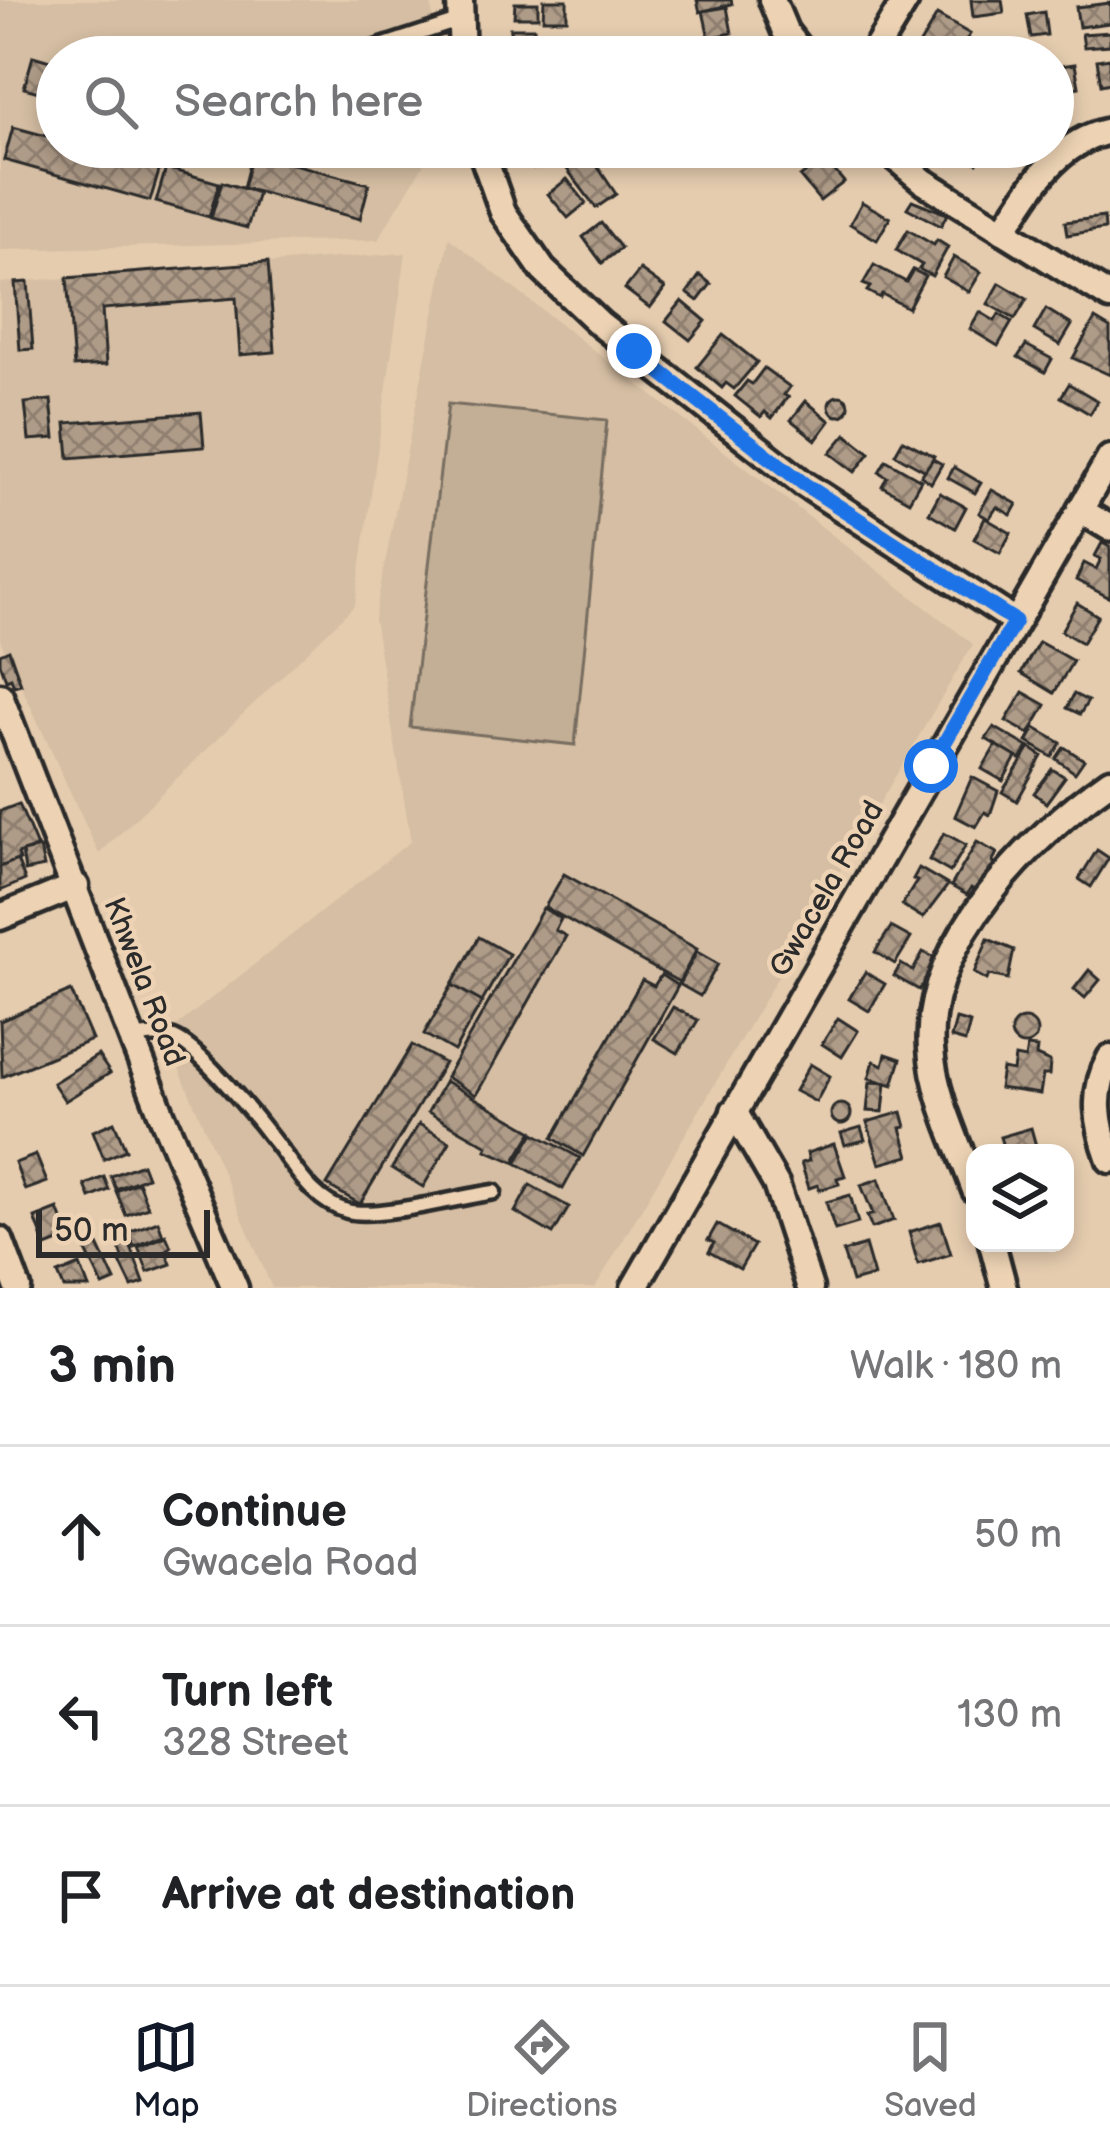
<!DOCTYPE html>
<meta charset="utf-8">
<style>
:root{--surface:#fff;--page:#f6f6f6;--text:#202124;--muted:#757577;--line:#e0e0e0;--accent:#111827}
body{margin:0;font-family:"Balsamiq Sans",sans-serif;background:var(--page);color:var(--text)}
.controls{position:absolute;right:36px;bottom:36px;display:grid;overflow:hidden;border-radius:24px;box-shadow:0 6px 18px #0003}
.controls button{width:108px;height:108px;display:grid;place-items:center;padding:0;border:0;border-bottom:3px solid var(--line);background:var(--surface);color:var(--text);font:60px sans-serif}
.scale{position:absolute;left:36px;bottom:30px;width:174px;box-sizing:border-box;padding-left:12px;border:6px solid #2b2b2b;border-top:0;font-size:33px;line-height:42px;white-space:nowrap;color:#2b2b2b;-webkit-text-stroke:9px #edd3b4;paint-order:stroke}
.stop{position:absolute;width:36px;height:36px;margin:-27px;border:9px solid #1a73e8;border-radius:50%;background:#fff}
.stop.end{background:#1a73e8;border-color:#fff;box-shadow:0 3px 12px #0008}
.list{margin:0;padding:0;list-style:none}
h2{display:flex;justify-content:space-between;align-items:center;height:156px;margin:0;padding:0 48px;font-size:51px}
h2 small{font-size:39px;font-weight:400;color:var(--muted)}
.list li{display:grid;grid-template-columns:78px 1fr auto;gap:36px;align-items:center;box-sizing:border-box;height:180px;padding:0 48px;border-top:3px solid var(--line)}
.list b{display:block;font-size:45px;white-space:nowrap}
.list p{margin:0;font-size:39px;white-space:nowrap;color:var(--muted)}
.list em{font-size:39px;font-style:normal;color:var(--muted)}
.icon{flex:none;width:66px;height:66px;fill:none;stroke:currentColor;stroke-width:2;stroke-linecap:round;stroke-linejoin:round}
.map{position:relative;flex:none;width:1110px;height:1288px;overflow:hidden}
.search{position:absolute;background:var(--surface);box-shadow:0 6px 18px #0003;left:36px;right:36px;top:36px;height:132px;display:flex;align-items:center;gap:30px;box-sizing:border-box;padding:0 42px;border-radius:66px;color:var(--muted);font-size:45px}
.sheet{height:696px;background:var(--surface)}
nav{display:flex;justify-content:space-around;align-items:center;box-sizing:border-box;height:168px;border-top:3px solid var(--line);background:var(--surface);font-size:33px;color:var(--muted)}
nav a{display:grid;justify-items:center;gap:6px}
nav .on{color:var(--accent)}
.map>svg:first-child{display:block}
</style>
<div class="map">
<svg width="1110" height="1288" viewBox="0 0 1110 1288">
<defs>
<pattern id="building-cross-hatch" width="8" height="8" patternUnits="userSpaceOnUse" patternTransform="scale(3)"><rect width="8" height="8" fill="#af9c88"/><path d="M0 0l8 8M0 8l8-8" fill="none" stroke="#8f7f6f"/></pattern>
</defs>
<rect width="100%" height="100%" fill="#e5ccaf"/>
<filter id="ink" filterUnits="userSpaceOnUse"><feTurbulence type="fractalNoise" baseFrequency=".00833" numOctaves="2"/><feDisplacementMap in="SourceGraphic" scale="24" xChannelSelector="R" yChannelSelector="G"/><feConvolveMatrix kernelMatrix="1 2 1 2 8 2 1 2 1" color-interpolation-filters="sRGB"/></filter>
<g filter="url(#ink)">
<g fill="#d5bea3">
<path d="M0,0H431L436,57H57V147H434L378,240L0,250Z"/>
<path d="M449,238L973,644L595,1288H272L165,1035L411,841L374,619Z"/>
<path d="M406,253L355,605L99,854L0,640V283Z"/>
</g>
<path fill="#c3af96" stroke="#776d60" stroke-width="3" d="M448,404L607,420L575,745L410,727Z"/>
<g fill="url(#building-cross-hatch)" stroke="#2b2b2b" stroke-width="3">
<path d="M544,0H567V19H543Z"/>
<path d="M697,0H731L732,4L700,12Z"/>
<path d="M971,0H1002L1004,13L973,17Z"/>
<path d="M515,3H538V17H514Z"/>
<path d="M1110,3V23L1079,27L1076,7Z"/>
<path d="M727,7L732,33L709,38L703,11Z"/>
<path d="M1044,12L1047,35L1031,37L1027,15Z"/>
<path d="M937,15L970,34L956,57H912Z"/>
<rect x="510" y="28" width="24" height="29"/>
<path d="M1110,32V45L1084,47L1082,34Z"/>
<path d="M33,56L57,63V97L24,88Z"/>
<path d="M1110,58V83L1101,85L1097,60Z"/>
<path d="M1075,64L1079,87L1053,92V67Z"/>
<path d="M13,127L57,139V147H85L160,168L150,201L4,160Z"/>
<path d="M527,147H553L557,160L534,168Z"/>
<path d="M948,147H986L977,163Z"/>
<path d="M995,147H1018L1011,161L992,152Z"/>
<path d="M252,153L369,184L360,219L243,188Z"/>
<path d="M589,154L616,194L596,208L567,169Z"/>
<path d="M824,158L844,182L820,201L800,177Z"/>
<path d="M166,168L219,183L209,217L156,202Z"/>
<path d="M567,179L586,203L568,218L548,194Z"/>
<path d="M222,182L258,193L247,228L211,218Z"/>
<path d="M912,200L947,214L941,226L907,208Z"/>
<path d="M862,202L890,218L877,240L850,224Z"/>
<path d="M1104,217L1105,229L1067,235L1065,222Z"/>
<path d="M601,223L621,248L602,263L583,237Z"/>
<path d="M908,230L934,245L937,240L948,247L932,276L919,269L922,265L896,250Z"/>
<path d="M954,257L981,272L969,292L943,277Z"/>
<path d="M268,262L275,352L240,355L236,298L102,309L106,365L74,367L67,278Z"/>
<path d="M874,265L906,282L913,270L925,276L908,308L882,294L880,298L867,291L870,287L863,284Z"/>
<path d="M640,270L665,288L650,308L625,289Z"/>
<path d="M700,275L711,284L698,301L687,293Z"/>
<path d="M28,282L33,349L20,350L15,283Z"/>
<path d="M1000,283L1027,299L1015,319L988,304Z"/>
<path d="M682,301L706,321L690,340L666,321Z"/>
<path d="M1046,309L1072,325L1060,345L1034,330Z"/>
<path d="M980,312L995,321L999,314L1012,322L998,346L970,329Z"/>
<path d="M1095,319L1110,328V375L1073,358Z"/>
<path d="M723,335L757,362L734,389L726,383L722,388L697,367Z"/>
<path d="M1026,345L1052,359L1045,372L1018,357Z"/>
<path d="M764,368L790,387L784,395L788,397L772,418L765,412L761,417L735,396L747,381L752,384Z"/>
<path d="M1069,384L1098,401L1090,414L1061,397Z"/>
<circle cx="839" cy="406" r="10"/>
<path d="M51,400L55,438L29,440L25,403Z"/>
<path d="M806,401L830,421L816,440L791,420Z"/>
<path d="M201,412L204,447L69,458L66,423Z"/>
<path d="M846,434L870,453L855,472L830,453Z"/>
<path d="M903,440L934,456L926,471L895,454Z"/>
<path d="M933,459L942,464L931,483L921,476Z"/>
<path d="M886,460L921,480L909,501L882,486L887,477L879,472Z"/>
<path d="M954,467L981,483L975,493L948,478Z"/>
<path d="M992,490L1017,504L1011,515L997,507L989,519L979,513Z"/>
<path d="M940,493L966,507L955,528L929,513Z"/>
<path d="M985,518L1011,533L1000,553L974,539Z"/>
<path d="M1102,543L1110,547V598L1076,580L1084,563L1096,569L1101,559L1095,556Z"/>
<path d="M1077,603L1098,616L1082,643L1061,631Z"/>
<path d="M1039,642L1073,661L1054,693L1021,673Z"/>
<path d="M9,650L21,684L14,686L11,678L6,680L0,663V654Z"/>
<path d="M1023,692L1046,705L1029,734L1006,721Z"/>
<path d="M1074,694L1088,701L1080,714L1067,708Z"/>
<path d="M994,727L1028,747L1021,760L986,739Z"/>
<path d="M1035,728L1061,743L1052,757L1027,742Z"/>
<path d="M996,745L1016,757L1003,781L982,769Z"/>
<path d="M1064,747L1084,760L1075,773L1056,759Z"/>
<path d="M1030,748L1042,756L1017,801L1002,792Z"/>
<path d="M1052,769L1065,777L1046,803L1034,793Z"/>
<path d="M972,777L998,791L990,815L985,812L976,827L955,816Z"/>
<path d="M19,804L37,847L18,854L20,860L0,867V811Z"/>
<path d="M944,833L966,845L950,872L929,860Z"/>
<path d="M977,842L997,853L992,862L996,864L979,893L971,888L967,895L951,886Z"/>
<path d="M40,848L44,867L25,871L22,852Z"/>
<path d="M1097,850L1109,858L1091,887L1079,879Z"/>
<path d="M17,860L25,880L0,891V867Z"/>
<path d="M919,868L948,885L923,918L902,905L917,881L913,879Z"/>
<path d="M564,874L697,949L679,982L545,907Z"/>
<path d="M543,908L561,919L555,930L566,936L476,1095L446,1077Z"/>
<path d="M891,927L911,938L895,964L875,952Z"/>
<path d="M479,937L509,954L482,1002L452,985Z"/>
<path d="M988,939L1014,950L1008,979L989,975L987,980L974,973Z"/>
<path d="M697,952L718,964L700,996L679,984Z"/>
<path d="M923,952L937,959L919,990L894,976L901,964L913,971Z"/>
<path d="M1089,970L1100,980L1085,998L1074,989Z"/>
<path d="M865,972L885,984L869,1011L849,999Z"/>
<path d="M661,975L678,986L583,1156L553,1138L642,980L654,986Z"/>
<path d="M452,985L482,1002L454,1051L424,1034Z"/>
<path d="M71,991L92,1040L2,1077L0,1021Z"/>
<path d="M673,1007L698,1020L678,1053L654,1039Z"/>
<path d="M838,1018L858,1031L842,1057L822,1044Z"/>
<circle cx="1024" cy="1032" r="13"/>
<path d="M956,1019L970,1023L965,1042L951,1038Z"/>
<path d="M412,1045L444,1063L360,1204L327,1185Z"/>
<path d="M1027,1047L1037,1048L1036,1056L1050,1062L1049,1075H1043L1040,1094L999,1088L1002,1069L1013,1071L1015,1057L1025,1059Z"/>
<path d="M886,1054L901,1059L893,1085L869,1078L874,1061L883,1065Z"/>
<path d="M98,1055L110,1073L65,1101L53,1083Z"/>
<path d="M810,1064L830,1076L816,1102L795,1091Z"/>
<path d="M445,1081L533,1131L514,1162L486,1150L488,1146L428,1112Z"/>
<path d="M870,1082L886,1083L883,1112L867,1111Z"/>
<circle cx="841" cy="1114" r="10"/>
<path d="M902,1112L906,1127L901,1128L909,1156L880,1164L867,1122Z"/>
<path d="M114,1122L126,1150L104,1159L93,1131Z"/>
<path d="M419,1124L450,1142L423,1187L392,1168Z"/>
<path d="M861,1127L865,1140L845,1145L841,1133Z"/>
<path d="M1031,1128L1038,1153H1005L1000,1137Z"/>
<path d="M534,1133L580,1158L563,1189L516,1163Z"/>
<path d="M834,1144L845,1176L837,1178L839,1184L819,1190L818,1185L809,1188L801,1163L809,1161L807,1153Z"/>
<path d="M36,1155L47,1182L25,1190L15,1163Z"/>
<path d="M142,1164L147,1177L116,1189L111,1176Z"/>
<path d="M104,1177L109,1190L90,1198L85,1185Z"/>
<path d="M879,1179L894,1220L872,1228L867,1216L873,1214L861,1185Z"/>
<path d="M138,1182L148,1207L126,1215L116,1191Z"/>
<path d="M530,1185L569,1207L553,1234L515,1212Z"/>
<path d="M850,1195L858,1223L835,1230L826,1202Z"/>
<path d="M58,1209L69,1238L46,1247L35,1218Z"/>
<path d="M158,1221L163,1235L134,1247L129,1232Z"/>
<path d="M941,1222L951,1254L918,1264L909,1232Z"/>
<path d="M717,1224L754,1245L740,1269L709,1252L714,1243L708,1240Z"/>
<path d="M126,1233L144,1283L132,1287L120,1262L124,1260L115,1237Z"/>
<path d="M165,1233L171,1247L166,1251L171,1264L148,1272L138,1247L166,1236Z"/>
<path d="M98,1245L115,1281L103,1286L86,1251Z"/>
<path d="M865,1245L874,1276L852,1282L843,1252Z"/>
<path d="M80,1265L89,1288H64L58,1274Z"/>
</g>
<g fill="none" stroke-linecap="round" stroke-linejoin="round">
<g stroke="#2b2b2b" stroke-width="21">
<g id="service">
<path d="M348,57L458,21"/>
<path d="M181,148L182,147"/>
<path d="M133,1038C148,1036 165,1032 178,1040C204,1054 255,1116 274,1141C295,1167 312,1201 347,1211C377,1219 459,1197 494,1192"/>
</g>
</g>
<g stroke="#2b2b2b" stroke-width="33">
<g id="minor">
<path d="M460,0L462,57"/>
<path d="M772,0L785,31L805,57"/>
<path d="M871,57L906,0"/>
<path d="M480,147L503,212L543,270L600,324L804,484L1015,621"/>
<path d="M883,147L923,181L1110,297"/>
<path d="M1003,231C1032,187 1056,142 1110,131"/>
<path d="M1080,510L1110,528"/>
<path d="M0,696L161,1113L235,1288"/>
<path d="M0,917L76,886"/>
<path d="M1110,1058C1091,1092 1097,1124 1110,1160"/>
<path d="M734,1111L776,1184L810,1288"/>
<path d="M975,1190C959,1145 934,1096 931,1049C923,944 1031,836 1110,781"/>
<path d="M0,1240L18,1288"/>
<path d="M992,1243L1004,1288"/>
<path d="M634,1288L1110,458"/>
</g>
</g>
<use href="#service" stroke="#edd3b4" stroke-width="12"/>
<use href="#minor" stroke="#edd3b4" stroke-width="24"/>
</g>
</g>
<g fill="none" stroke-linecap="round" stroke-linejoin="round" filter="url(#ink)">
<path stroke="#1a73e8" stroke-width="15" d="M634,351L804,484L1015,621L931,766"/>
</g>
<g text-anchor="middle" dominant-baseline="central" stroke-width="9" stroke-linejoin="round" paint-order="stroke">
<g font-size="30" fill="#2b2b2b" stroke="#edd3b4">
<text transform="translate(827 889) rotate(-60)">Gwacela Road</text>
<text transform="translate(144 982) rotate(69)">Khwela Road</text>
</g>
</g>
</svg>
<div class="controls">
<button><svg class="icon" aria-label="layers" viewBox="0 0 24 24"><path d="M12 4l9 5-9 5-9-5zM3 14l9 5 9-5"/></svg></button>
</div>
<div class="scale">50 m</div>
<div class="stop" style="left:931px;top:766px"></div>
<div class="stop end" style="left:634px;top:351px"></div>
<div class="search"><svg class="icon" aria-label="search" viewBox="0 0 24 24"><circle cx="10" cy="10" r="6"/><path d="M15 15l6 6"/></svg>Search here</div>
</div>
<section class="sheet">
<h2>3 min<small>Walk · 180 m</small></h2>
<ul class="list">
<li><svg class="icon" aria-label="ahead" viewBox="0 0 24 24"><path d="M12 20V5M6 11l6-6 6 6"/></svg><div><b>Continue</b><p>Gwacela Road</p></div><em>50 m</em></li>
<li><svg class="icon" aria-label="left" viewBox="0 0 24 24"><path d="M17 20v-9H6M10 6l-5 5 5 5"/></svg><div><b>Turn left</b><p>328 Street</p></div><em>130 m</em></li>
<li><svg class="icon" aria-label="arrive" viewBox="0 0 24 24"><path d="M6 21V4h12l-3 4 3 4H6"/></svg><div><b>Arrive at destination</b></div></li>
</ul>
</section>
<nav>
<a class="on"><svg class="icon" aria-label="map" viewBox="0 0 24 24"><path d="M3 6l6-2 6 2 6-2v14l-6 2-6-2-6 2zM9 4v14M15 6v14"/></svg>Map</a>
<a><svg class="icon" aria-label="directions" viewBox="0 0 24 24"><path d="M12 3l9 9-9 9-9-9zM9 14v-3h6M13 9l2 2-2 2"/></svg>Directions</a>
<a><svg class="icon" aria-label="saved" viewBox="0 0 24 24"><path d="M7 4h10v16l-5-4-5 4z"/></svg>Saved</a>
</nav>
